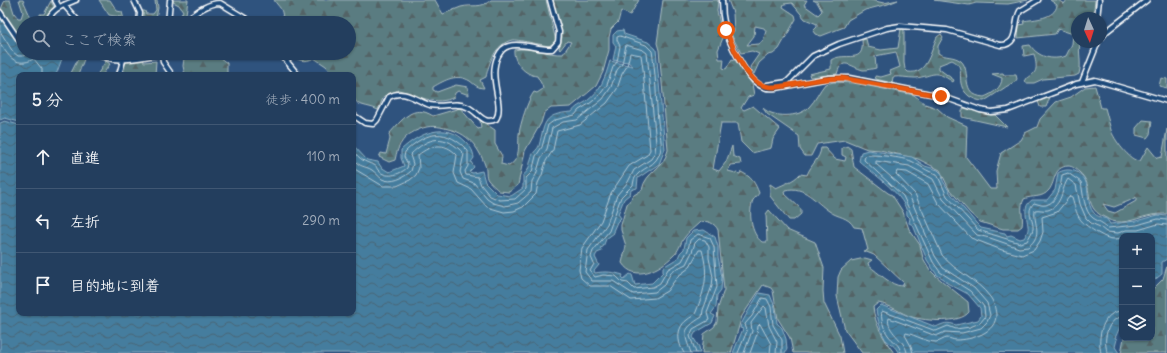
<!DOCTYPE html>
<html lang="ja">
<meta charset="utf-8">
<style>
:root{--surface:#233e5e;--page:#2b4564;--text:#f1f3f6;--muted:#a3aebc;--line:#405773}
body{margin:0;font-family:Delius,"Klee One",sans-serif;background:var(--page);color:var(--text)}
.controls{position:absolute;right:12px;bottom:12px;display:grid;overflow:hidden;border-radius:8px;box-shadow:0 1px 3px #0004}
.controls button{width:36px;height:36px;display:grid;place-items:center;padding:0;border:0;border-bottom:1px solid var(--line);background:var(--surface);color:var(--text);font:20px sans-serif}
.compass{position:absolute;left:1071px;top:12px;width:36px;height:36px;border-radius:50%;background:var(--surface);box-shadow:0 1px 3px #0004;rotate:176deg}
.stop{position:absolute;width:12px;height:12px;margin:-9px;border:3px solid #ea580c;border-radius:50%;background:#fff}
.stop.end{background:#ea580c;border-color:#fff;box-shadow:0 1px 4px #0008}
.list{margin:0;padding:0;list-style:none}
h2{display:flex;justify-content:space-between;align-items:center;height:52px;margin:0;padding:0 16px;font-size:17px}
h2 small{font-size:13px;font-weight:400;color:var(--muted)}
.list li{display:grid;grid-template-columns:26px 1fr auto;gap:12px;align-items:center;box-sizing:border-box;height:64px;padding:0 16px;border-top:1px solid var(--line)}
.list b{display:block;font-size:15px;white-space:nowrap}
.list em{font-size:13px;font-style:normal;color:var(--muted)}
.icon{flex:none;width:22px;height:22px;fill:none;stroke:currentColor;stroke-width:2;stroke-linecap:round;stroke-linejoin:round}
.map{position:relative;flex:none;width:1167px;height:353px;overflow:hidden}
.search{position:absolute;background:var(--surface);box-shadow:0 1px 3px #0004;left:16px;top:16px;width:340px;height:44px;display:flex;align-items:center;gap:10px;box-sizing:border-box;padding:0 14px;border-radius:22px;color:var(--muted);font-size:15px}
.panel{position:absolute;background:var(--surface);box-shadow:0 1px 3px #0004;left:16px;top:72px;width:340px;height:244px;border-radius:8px}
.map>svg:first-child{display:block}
</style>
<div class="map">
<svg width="1167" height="353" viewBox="0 0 1167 353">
<defs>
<pattern id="forest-firs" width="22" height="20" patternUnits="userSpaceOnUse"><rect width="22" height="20" fill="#5a7c81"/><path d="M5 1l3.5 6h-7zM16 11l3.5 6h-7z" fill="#536466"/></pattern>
<pattern id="water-waves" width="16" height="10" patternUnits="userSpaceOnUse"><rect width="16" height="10" fill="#447d9e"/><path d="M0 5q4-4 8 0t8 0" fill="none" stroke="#486475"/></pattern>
</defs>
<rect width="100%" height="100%" fill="#2f537e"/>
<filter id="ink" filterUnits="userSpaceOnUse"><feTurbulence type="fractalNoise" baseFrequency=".025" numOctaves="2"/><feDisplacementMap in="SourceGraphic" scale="8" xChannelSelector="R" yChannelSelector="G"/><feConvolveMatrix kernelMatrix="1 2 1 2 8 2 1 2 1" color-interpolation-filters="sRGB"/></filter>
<g filter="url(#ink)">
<g fill="url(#forest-firs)" stroke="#acbec0" fill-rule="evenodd">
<path d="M5,0H10L14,13L18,18H21L23,12L19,0H23L30,16L29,19L32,20L40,18V14H44L51,1L54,7L49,12L45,23H23V44L1,9Z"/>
<path d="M99,0H110L117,11L122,12L125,23H121V17L109,15Z"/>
<path d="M155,0H157L158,8L155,23H143L142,11H145L146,14H153L156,10Z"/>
<path d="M173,0H188L186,14L181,15L183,11L179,5L173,2Z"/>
<path d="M274,0H435L443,14C449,12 455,9 461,7C473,4 481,9 491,0H546L556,41L549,46C542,45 516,39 512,40C495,44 489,63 486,77L480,80L484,88C478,88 475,85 470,81C457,73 445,80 433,87V90L437,92L456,85L468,87L469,95L458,91L455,93L454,97C437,107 416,95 399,90L384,96L378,110C372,107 368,107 362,105C350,103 353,84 353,75H334L326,66L314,58C305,63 297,61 290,53H349V23H279L283,19C282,7 280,9 274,0Z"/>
<path d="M553,0H639L630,15L621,11L618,22L611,29L609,37V50L603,72L596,86L571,107L551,108L544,113L541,123L525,151L518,185L509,192L499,191C496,188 491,184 488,180C485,176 487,170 485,165C478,146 467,133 448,129C438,126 430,125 420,129C404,135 398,144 395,160L389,162L379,157L381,153L386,154L390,139L389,134C402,120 413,103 433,116L460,108L478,129L481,128L480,120L495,130V144L502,156L501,164L509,166C521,158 518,146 519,134C520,125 528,99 534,92L537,93L543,89L542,85L537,76C525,75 513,62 514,50C530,46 548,55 563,54L571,42L567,41L560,50L559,49L562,37Z"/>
<path d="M663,0H718L717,11L723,38L718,50L719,59H724L723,68L726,69L732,59L735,60L752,84L754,95L748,97L741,108L744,110L753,106L780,129L773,139L771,148L752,153L741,142L738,123H721L713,169L719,171L726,162L732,146L733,156L740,159L741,164L730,165L728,171L740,174L741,172C752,177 755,183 759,193C758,195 755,198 753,200C748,213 751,234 762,242H767L766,214L769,210L787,230L815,242L824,268L823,291L824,303L840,336L843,353H793L790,338L778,319L773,291L771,288L763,285L742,316L731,353H702L704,334L714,327L717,322L718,308L724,290L718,230C715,223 707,220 700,222C695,227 688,232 684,238C680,244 679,251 673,256C660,269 635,283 622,263L626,246L621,230V225L627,204L634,195L642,190C646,170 663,171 668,150L659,50L657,43Z"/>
<path d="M728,0H807L804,5L818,15L822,11L817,2L813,0H870L884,3L898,0L888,4L865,10L848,20L844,27L821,36L815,34L813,31L817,27V24L805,19L792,3L784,4L783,7L795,15L796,19L779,49L773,54L768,55L759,63L754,74L750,67L759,54L752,51L741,53L731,34L734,31L733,13ZM755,26L764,28L766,31L763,41L759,44L747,45L754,36Z"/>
<path d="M934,0H1028L1008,4L976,3L969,5Z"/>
<path d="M1050,0H1058L1064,4L1067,0H1095L1093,18H1077V42H1080C1078,53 1082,63 1079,74L1075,76L1043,79L1034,83H1026L1025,79C1039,73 1037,67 1034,54L1024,56L1023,46L1030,45C1038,57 1052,61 1066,56L1072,44L1073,34L1058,29L1055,34L1018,38L1019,25L1024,24L1023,21C1034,19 1055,19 1057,5Z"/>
<path d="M901,29H904V63L905,69L908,72C928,75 931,49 937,37L941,34L943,37L938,46V53C945,58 953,55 961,61C972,71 959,95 984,97C992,94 1002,88 1002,78L992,74L1003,73L1004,75H1016L1017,79L1015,82C1012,82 990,98 984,101C978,101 974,99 969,96C952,82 969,68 952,60L939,65V69L954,80L953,82C933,68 935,76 915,78C907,78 900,76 893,77L892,83L876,79L875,76L881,77L891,74L890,71L900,67L896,52L875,56L876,68C872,69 867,70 863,70C851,67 842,56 837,74L810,77L809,74L831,69V60C845,51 865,66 862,40L866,39L868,47L881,50L898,48Z"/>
<path d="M81,53L86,54L78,75H70Z"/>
<path d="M181,53H213L227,63V75H185L183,66L184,58Z"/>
<path d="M143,58L144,62L156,61L155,75H121L126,61Z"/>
<path d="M106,61L110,64L103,74L97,75Z"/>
<path d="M1161,78L1167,79V88L1159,86Z"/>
<path d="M834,82L853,83L914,95L925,104L937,108L947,117L967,126L966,157L990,189H997L996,171L1001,153L1021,140L1025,133L1037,127L1040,119L1056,102L1071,97L1085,87L1095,86L1101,108H1105C1107,115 1109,123 1111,130C1113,138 1130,162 1140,161L1148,147L1157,158L1162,157L1167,129V214C1162,214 1157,214 1152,215C1140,217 1124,225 1112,221C1110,221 1107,218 1104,217C1081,206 1096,186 1079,172C1075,169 1073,166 1068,166C1053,167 1056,181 1049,190C1042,199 1032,195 1024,199C1019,209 1024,216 1022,226L1018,229H1003L980,222L970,213L949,189L940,170L918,159L880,150L867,149L845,140L817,144L811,156H805L800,149L799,136L767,114L763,108C773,118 799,118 809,107C816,100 819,91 825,84ZM1136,197V201L1115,213L1108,211L1103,204L1114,207L1129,201Z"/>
<path d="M1050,97L1046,107H1040L1038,101Z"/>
<path d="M964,108L986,114L995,115L1007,127L962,117V111Z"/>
<path d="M1143,120L1152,121L1150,134L1147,138L1136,135V128Z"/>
<path d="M847,146L851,149L854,167L888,193L892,195L903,212L909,229L920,245L923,258L930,270L936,276L968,302L969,312C960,324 926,321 912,317C900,313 891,305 878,303L873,307C875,325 884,339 894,353H862L845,330L837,296L838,277L841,270L851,261L865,258L872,260L868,263L869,266C878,272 891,286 902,286L904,283L874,255L864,251L868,250L862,228L854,227C848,216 838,218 829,211C815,202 805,185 785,190L784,193L801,209V214L794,220H789L770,196V184L776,188C784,184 794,181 800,174L807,175C811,164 820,159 821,148H825L835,159L845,161L846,157L842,155V148Z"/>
<path d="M1167,266V353H1121L1124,338H1152V290L1163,279Z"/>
</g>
<g fill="url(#water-waves)" stroke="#8fb1c5">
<path d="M0,16L23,48V53H42L58,58L60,53H64L56,75H19V122L5,118L0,120Z"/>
<path d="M623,30L624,34L648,42L656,49L665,149L659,164L638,178L637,188L631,190L630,194L624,199L618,214L621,218L617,222L613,231L614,233L606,239L603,247L600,248L602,251L597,253L595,257L599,265L594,271L595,273C606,271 613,272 623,275L622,277L624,279L630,274L632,275L635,285L652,283L663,272V267L678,258L680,253L684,249L686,238L693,231L704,230L715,237L718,247V257L722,277L721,290L717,295L716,307L711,314L715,316L712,323L695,333L693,337L699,347L700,353H0V123L5,121L19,125V313H353V145L367,160L378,162L381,167L389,172L404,166L401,158V150C419,133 446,121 466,142C471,148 473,150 474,158L471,162L474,167L469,172L473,173L482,171L485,182L497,194L511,196L523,188V175C530,171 529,164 532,156C533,152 538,149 539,146C545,122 543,114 572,112C576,106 581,105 587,101C601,90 605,78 610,61L633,66L628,62L613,60L616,46L613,42V35L617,31Z"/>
<path d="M868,150L912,157L925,166L938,170L942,174L943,181L951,194L977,224L981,228L1005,233L1007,236L1011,235L1020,239L1024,238C1026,235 1029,230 1028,226C1027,216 1022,207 1032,200H1047L1055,190L1058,173C1067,167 1079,170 1085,180C1090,190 1086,204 1094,213C1097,217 1104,218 1107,219L1110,224L1136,221L1158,215L1167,216V259L1162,262V274L1152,282V236H1122V318C1121,325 1118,332 1115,338L1117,339L1115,347L1119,353L898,352C895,346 891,344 887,341C882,337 877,316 876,310L881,305L936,327C944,323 947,322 956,325L978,320L981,316L980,308L968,294L947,283L944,279L937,275L927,260L913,225L909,223L910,218L907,215C908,197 872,173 859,161L861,152Z"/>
<path d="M759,293L770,295L775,307L777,323L782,328L786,339L787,349L785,353H733L743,329L740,328C740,324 755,300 759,293Z"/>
</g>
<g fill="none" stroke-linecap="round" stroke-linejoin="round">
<g stroke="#b4cbd8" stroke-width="1">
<path d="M0,31L13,52L18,56H23L29,53"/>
<path d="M0,43C6,52 12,64 25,62C28,62 31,60 34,59L42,69V75"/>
<path d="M353,151C361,160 363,161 374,165C378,167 375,166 378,170C386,179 399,175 407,168L408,164L404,157L405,152C427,130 447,128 468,151V166L465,171L466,175L478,177L481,185L490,196L500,200L515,199L526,189V178L532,172L536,156L542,147L548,125L555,120L575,115L579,110L589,104L599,96L607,85L613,67L617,62L620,46L617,40V37L620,36L646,45L652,51C656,74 656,98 658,121C659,133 664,144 659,155C653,170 634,168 633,185L621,197L609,231L593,251L591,257L594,264L590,271L595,277L603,275L616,276L622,282L628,283L634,289L653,287L660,283L668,269L682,261L688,250L690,240L698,234L710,238L714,247L717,287L707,313L709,320L693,329L690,336L696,353"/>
<path d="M353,159C362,169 364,165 372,170C375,172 378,176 382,179C391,184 404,178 411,171L413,164L410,155C429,136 445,133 464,154L460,172L463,179L474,183L487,199L493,203L505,206L518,203L531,192L532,181L536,175L541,158L547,149L552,128L563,122L577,120L603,99L611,87L617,70L622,64L626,45L643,50L647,53L656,143L655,152L651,159L634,170L628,182L617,195L607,224L588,250L585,272L592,281H613L633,294L655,292L664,285L672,271L686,264L692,252L695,243L699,239L705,240L709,247V258L713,277L712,286L703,310L702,317C681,330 684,333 691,353"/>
<path d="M353,168L383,186H397L410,180L416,175L419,168L418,155C431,145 444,141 457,155L454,173L458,183L471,189L487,207L504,212L514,211L523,207L536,194L538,183L542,175L546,161L553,150L557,131L580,125L607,103L617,89L622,74L627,66L630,53L641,55L643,69L650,150L647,155L629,166L611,193L601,221L582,248L579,270L581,278L590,286H610L631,300L655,298L667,291L678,276L689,268L699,250H702C709,276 705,288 696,312C695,316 690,317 687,320C676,328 677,342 684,353"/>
<path d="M738,353L747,331L745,324L752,316L762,298L767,299L771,307L773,325L782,340V353"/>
<path d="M744,353L752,331L751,323L764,306L766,308L769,326L777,342L776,353"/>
<path d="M750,353L757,334L758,326L760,324L771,344L770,353"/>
<path d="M901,353C900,344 893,342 888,335C884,330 880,317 882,311L936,331L948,326L956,329L970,327L980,323L985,317L984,307L981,303L970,291L940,272L933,262L903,196L864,160L865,156C872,153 904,158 911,161C920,165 927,172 937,174L947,196L978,230L1020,243L1027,241C1029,237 1032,233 1033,229C1034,219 1025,212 1034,203C1038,204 1042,206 1046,205C1058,202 1061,185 1062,175L1068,173L1081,182C1083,192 1084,212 1093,218C1099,222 1102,222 1108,228L1137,225L1158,219L1167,220"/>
<path d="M907,353C906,340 885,331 889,318L936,336L945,332L962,333L981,328L987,322L990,315L987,303L974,288L943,268L935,256L910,197L899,184L876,164V161L909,166L933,179L943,199L977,235L990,238L1019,248L1028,247C1044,234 1033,224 1035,210C1039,209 1043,211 1048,210C1063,205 1061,189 1068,179L1076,185L1080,204L1086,218L1091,223L1100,227L1106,232L1118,233L1126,230H1138L1158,224L1167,225"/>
<path d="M913,353L911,346L905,335L906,333C916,335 926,342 936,342C940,342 944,338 947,338C950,338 953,340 956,340C971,340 997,333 996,314C995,308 994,302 990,297C977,279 955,272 942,255L915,194L896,174L897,171L907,172L928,184L938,203L971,238L1002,250L1022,255L1034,250L1040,241L1043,232L1042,217L1057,212L1070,196L1072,197C1078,217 1077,220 1096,232C1105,237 1110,241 1122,238"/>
<path d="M1101,353C1097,338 1102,311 1122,311"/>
<path d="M1108,353C1102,342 1107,318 1122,317"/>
</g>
<g stroke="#fff" stroke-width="7">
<g id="street">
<path d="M55,0L59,7"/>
<path d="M134,0L140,13L139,23"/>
<path d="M722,0C722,9 723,19 725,28C729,42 745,75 758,84C763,88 769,89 776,88L829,78H849L941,96L980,110L991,112L1008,110L1076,84L1095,80L1167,101"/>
<path d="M64,5L80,23"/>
<path d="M0,12L23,46"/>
<path d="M1097,18L1099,0"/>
<path d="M47,23C51,8 64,5 76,0"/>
<path d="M168,23L170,0"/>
<path d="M182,23C193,15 206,3 220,3L253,23"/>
<path d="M1101,38L1107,31L1147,0"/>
<path d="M95,53C115,65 139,57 162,54"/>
<path d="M162,53L163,62L172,75"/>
<path d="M280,53L298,75"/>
<path d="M119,75L125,53"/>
<path d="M1082,82L1098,42"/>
<path d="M767,88V85L787,82L813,56L839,44L887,28L900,26L947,30L1000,45C1020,46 1013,23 1020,11L1038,0"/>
<path d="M353,115L365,123L373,124L377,120L389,97C403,88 417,101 430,105C443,108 455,101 467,107C478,111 483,126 496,119C505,105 487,77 498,56C500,52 504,47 509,46C520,42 539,50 552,49L558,42L559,32L550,0"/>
</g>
</g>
<use href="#street" stroke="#1f4a7a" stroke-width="4"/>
</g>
</g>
<g fill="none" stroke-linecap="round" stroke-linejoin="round" filter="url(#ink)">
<path stroke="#ea580c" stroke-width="5" d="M726,30C760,117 773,79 842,78L941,96"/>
</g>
</svg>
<div class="controls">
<button>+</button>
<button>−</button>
<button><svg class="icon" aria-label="layers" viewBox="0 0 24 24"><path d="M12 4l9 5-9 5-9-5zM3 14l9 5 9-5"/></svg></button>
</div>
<svg class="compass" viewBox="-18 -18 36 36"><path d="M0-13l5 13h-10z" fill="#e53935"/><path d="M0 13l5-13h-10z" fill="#a3aebc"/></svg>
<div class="stop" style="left:726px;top:30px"></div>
<div class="stop end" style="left:941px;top:96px"></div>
<div class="search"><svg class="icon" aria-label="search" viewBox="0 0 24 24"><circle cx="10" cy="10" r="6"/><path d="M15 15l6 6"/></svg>ここで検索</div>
<section class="panel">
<h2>5 分<small>徒歩 · 400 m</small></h2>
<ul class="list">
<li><svg class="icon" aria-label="ahead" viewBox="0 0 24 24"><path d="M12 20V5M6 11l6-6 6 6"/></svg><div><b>直進</b></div><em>110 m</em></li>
<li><svg class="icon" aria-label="left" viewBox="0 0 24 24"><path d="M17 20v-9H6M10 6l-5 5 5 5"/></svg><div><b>左折</b></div><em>290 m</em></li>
<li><svg class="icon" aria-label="arrive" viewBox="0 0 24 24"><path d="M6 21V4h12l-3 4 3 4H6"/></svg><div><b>目的地に到着</b></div></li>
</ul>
</section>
</div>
